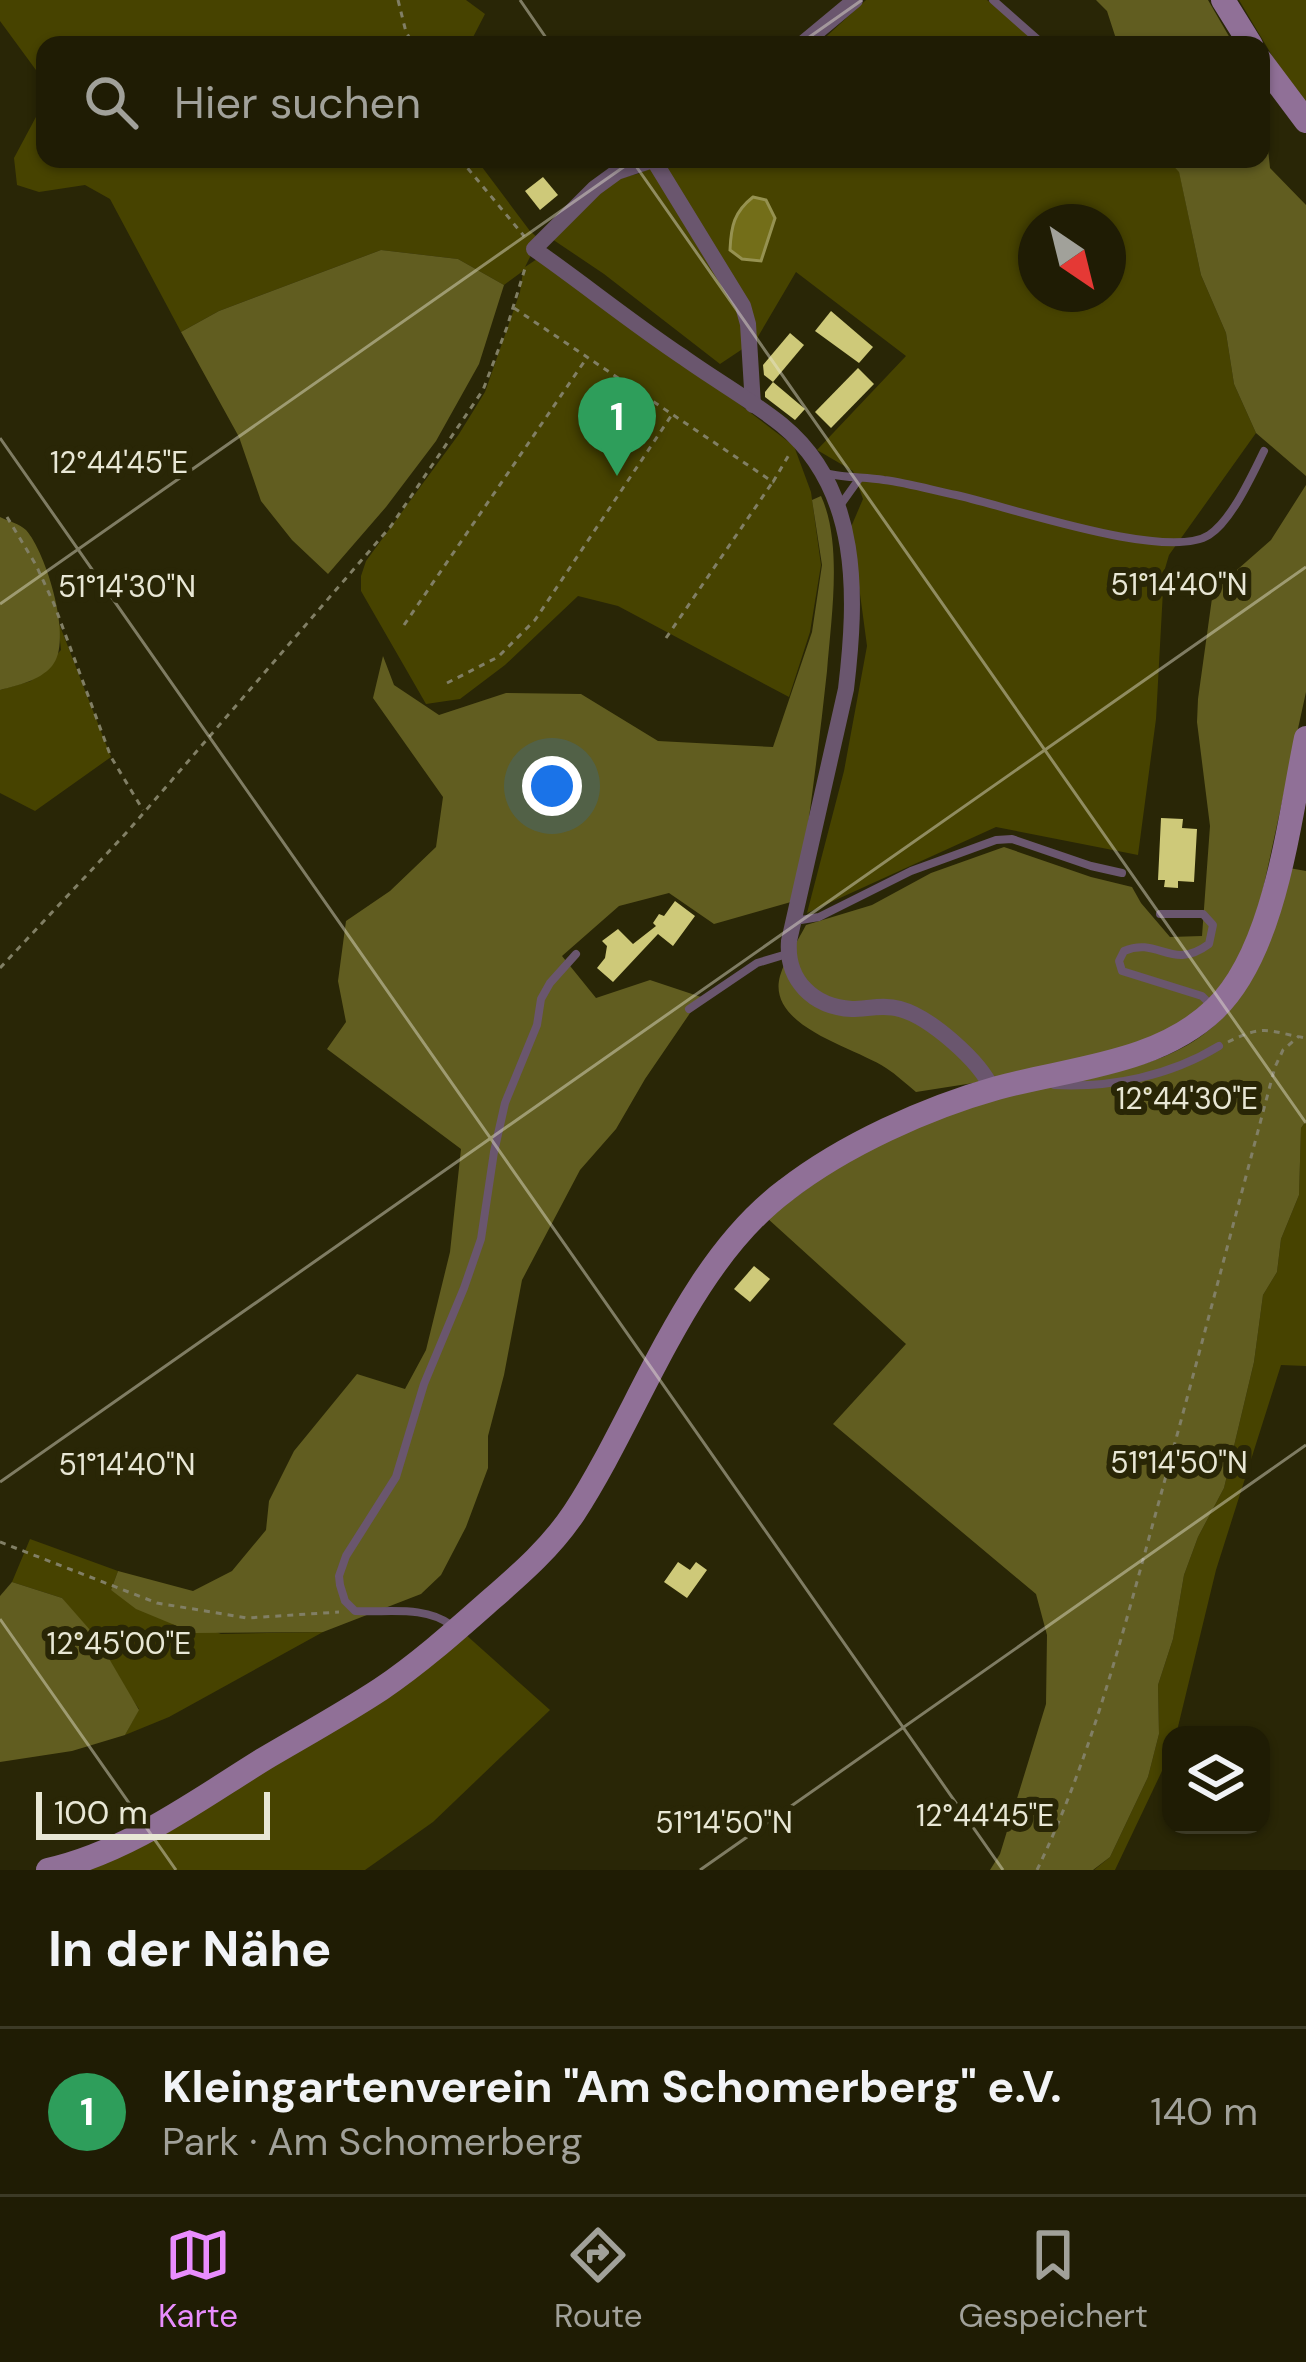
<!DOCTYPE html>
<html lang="de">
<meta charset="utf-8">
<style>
:root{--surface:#1f1c04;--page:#27250e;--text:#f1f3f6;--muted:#a1a19a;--line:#3c3a26;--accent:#e98dfe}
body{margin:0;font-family:"DM Sans",sans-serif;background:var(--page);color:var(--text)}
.controls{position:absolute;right:36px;bottom:36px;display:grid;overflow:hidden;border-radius:24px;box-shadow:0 3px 9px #0004}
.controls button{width:108px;height:108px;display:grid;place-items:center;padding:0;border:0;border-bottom:3px solid var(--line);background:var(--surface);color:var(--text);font:60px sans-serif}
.compass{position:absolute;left:1018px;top:204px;width:108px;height:108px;border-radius:50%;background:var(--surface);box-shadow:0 3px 9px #0004;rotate:145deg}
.scale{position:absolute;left:36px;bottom:30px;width:234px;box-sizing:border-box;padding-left:12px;border:6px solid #e8e7d5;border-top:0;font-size:33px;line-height:42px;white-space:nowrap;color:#e8e7d5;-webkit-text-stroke:9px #292606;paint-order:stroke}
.you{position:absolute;left:552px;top:786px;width:42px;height:42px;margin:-30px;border:9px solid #fff;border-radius:50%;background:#1a73e8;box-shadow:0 0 0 18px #1a73e833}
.badge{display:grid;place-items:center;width:78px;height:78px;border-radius:50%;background:var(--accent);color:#fff;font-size:39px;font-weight:700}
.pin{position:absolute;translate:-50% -99px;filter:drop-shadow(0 3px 6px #0008)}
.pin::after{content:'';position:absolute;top:63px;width:42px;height:36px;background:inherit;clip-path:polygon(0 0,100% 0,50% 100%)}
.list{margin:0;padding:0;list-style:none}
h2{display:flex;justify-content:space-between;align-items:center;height:156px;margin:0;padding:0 48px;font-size:51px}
h2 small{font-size:39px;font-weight:400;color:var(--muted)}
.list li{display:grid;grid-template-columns:78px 1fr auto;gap:36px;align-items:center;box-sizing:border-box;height:168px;padding:0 48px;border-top:3px solid var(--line)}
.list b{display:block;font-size:45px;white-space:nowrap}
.list p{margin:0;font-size:39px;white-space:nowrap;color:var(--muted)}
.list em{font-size:39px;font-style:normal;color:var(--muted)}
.icon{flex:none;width:66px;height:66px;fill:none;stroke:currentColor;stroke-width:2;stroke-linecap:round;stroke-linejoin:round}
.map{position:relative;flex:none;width:1306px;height:1870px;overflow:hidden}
.search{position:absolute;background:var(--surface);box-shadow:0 3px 9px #0004;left:36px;right:36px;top:36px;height:132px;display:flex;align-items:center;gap:30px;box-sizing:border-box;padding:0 42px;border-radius:24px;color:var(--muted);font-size:45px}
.sheet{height:324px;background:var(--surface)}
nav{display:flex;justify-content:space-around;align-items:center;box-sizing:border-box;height:168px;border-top:3px solid var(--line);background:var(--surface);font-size:33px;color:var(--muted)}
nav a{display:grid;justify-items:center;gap:6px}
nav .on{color:var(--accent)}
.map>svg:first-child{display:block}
</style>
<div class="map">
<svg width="1306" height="1870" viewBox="0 0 1306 1870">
<rect width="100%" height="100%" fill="#292606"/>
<g fill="#474300" fill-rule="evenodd">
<path d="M0,0H466L485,14L469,45H45V159H476L530,231L539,239L525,267L537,259L594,293L794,446L811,492L821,565L810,632L789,697L618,606L578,596L505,665L460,699L426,704L361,591V576L366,561L459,434L485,392L520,292L523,271L504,285L458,259L381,250L219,311L181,332L110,199L85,185L39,192L17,185L14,158L37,115L44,81L0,21Z"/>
<path d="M866,0H987L1044,45H817Z"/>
<path d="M1239,0H1306V103L1280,69Z"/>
<path d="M660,159H1167L1179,171L1201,275L1226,333L1234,384L1256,433L1169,555L1164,572L1156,719L1138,855L996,827L807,913L844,771L867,646L851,527L863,499L853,471L817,450L906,356L796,272L756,340L720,364L604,274L552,239L592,200L617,179L641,173ZM1036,222H1108V294H1036Z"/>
<path d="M58,621L111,757L35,811L0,793V690L31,681L61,650Z"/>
<path d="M1306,1121V1366L1281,1365L1216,1570L1176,1735H1171V1752L1115,1870H1094L1110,1857L1148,1777L1159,1734L1158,1685L1173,1639L1184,1575L1198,1537L1224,1488L1254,1362L1263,1295L1277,1272L1281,1239L1299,1195L1301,1128Z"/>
<path d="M30,1539L118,1571L111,1590L221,1634L323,1632L169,1717L125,1735L139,1709L62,1598L12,1582Z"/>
<path d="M465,1634L550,1710L433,1822L365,1870H80Z"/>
</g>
<g fill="#615d20">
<path d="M1096,0H1208L1234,45H1118L1107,11Z"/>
<path d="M1261,84L1270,168L1306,205V476L1256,433L1234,384L1226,333L1201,275L1179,172L1167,159H1261Z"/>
<path d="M381,250L458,259L504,285L479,364L436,441L386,507L328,574L292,540L261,501L239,437L181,332L219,311Z"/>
<path d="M1306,485V692L1253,935L1238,968L1191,1023L1076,1067L916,1092C906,1084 897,1075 886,1068C855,1047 766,1027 780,976C785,959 798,941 806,925L872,905L931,873L1004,847L1091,877L1132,887L1141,903L1170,937L1202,936L1210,826L1197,722L1198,699L1213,591L1271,540Z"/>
<path d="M821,496C843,544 831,619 827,671C819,747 808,824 798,900L714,924L669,893L619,906L562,956L596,998L650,980L701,997L645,1079L616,1129L580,1170L522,1280L504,1375L488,1436V1468L466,1527L441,1575L421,1594L323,1632L194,1633L136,1609L111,1590L118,1571L193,1591L232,1571L266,1530L269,1501L294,1451L357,1374L405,1389L426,1350L450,1252L461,1149L327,1049L346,1022L338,981L346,921L390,891L436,847L443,797L373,698L383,656L394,685L439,715L506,693L581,694L658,741L773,747L812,632L822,565L812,500Z"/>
<path d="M0,517C8,521 20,524 26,530C46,552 74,642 52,666C39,681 18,685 0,690Z"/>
<path d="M1289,868L1306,871V1121L1301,1128L1299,1195L1281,1239L1277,1272L1263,1295L1254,1362L1224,1488L1198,1537L1184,1575L1173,1639L1158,1685L1159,1734L1148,1777L1110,1857L1093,1870H990L1000,1854L1046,1704L1047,1635L1036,1594L833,1424L906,1344L767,1218C792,1201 816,1181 841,1165C889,1134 963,1104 1018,1090C1087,1073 1159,1075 1215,1025C1243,1001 1273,906 1289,868Z"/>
<path d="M12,1582L62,1598L97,1638L139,1710L125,1735L72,1751L0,1762V1596Z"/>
</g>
<path fill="#736e19" stroke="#969251" stroke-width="3" d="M753,197L766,200L775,218L761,261L742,259L730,250C731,226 734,212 753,197Z"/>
<g fill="#cec979">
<path d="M543,177L558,195L540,210L525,191Z"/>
<path d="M831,311L873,347L859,363L815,331Z"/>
<path d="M790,333L804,345L773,382L764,375L763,365Z"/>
<path d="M858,368L874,384L831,428L815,412Z"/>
<path d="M773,382L805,409L795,420L765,397V392Z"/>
<path d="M1161,818L1183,819L1182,828L1197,829L1194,882L1178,881V888L1164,887L1165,880H1158Z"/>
<path d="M675,901L695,916L673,946L658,934L613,982L597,968L605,958L607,946L602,941L618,929L633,944L656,926L653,923L659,914L664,916Z"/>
<path d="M754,1266L770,1279L750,1302L734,1289Z"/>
<path d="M678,1562L690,1570L696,1562L707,1570L687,1598L664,1582Z"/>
</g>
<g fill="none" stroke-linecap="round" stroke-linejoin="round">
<g stroke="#817f65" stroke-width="3" stroke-dasharray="6 6" stroke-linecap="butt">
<path d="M398,0L406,32L414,45"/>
<path d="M460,159L524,236"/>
<path d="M514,308L773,482L790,453"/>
<path d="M7,517L36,565L54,604L111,757L143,810"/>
<path d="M404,625L586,359"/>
<path d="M666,638L772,483"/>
<path d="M447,683L498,657L535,620L671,416"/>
<path d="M0,968L128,831L391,526L483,390L507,327L526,265"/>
<path d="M1228,1042C1266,1023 1269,1032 1306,1038"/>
<path d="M0,1542L157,1603L247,1618L339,1612"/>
<path d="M1037,1870C1091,1758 1122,1636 1155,1516C1196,1367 1235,1217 1275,1067L1283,1050L1298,1037"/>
</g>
<g stroke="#6a566e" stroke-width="8">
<path d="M993,0L1044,45"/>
<path d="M829,474C847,478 865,477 884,480C908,483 932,490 956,495C1007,506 1167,562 1209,535C1232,520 1252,475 1264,451"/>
<path d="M839,507L859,479"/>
<path d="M1160,914H1203L1213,925L1209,944C1171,972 1159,936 1124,951L1119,961L1122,971L1202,996L1214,1008"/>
<path d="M795,921L819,917L911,871L996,840L1012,839L1091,866L1122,873"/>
<path d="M689,1009L757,963L787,954"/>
<path d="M1054,1085C1111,1088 1170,1076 1219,1046"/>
<path d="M451,1625C424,1605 387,1613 355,1611L345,1601L340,1585L339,1576L346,1556L396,1477L424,1384L464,1288L481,1239L494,1152L505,1103L537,1025L541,999L550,983L576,954"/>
</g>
<g stroke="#6a566e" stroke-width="16">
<path d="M801,45L855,0"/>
<path d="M653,159L743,306L748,324L753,405"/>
<path d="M653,160L617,172L595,188L534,249C584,284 632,323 683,357C715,380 751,400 782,425C861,490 857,596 846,689L789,941C786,980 813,1007 852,1009C867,1009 884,1004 900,1009C930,1017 980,1061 992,1089"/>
</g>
<g stroke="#907097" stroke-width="24">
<path d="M1223,0L1251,45"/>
<path d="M1261,61L1306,121"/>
<path d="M48,1870C128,1852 196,1801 264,1759C303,1736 343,1714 381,1689C418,1664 452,1634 486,1604C518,1576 550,1549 574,1513C640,1412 686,1264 786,1190C844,1145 926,1108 997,1088C1070,1068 1158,1064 1215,1009C1276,950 1289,819 1306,738"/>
</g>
</g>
<path fill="none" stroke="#e8e7d5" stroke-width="3" stroke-opacity="0.45" d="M520,0L551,45M798,45L862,0M631,159L1306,1123M0,438L1003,1870M0,604L635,159M0,1482L1306,567M0,1619L176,1870M700,1870L1306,1445"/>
<g font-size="30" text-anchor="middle" fill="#e8e7d5" stroke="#292606" stroke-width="12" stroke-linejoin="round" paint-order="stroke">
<text x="119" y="473">12°44'45"E</text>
<text x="1179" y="595">51°14'40"N</text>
<text x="127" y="597">51°14'30"N</text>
<text x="1187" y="1109">12°44'30"E</text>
<text x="1179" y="1473">51°14'50"N</text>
<text x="127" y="1475">51°14'40"N</text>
<text x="119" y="1654">12°45'00"E</text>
<text x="985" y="1826">12°44'45"E</text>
<text x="724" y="1833">51°14'50"N</text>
</g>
</svg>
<div class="controls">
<button><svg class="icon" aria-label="layers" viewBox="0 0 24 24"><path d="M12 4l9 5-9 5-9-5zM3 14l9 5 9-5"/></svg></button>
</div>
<svg class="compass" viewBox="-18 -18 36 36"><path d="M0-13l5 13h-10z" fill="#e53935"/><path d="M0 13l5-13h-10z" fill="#a1a19a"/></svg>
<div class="scale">100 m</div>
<div class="you"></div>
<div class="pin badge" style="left:617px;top:476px;background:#2e9e5b">1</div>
<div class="search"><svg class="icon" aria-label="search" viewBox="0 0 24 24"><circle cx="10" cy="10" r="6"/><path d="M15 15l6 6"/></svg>Hier suchen</div>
</div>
<section class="sheet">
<h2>In der Nähe<small></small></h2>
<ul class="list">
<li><span class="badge" style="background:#2e9e5b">1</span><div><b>Kleingartenverein &quot;Am Schomerberg&quot; e.V.</b><p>Park · Am Schomerberg</p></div><em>140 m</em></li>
</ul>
</section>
<nav>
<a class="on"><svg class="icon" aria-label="map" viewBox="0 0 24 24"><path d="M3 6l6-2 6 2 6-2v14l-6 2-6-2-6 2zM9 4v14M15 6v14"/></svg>Karte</a>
<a><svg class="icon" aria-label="directions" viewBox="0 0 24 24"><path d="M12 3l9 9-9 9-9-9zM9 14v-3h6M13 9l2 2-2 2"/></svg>Route</a>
<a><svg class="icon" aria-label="saved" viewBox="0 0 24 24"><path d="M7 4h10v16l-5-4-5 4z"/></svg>Gespeichert</a>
</nav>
